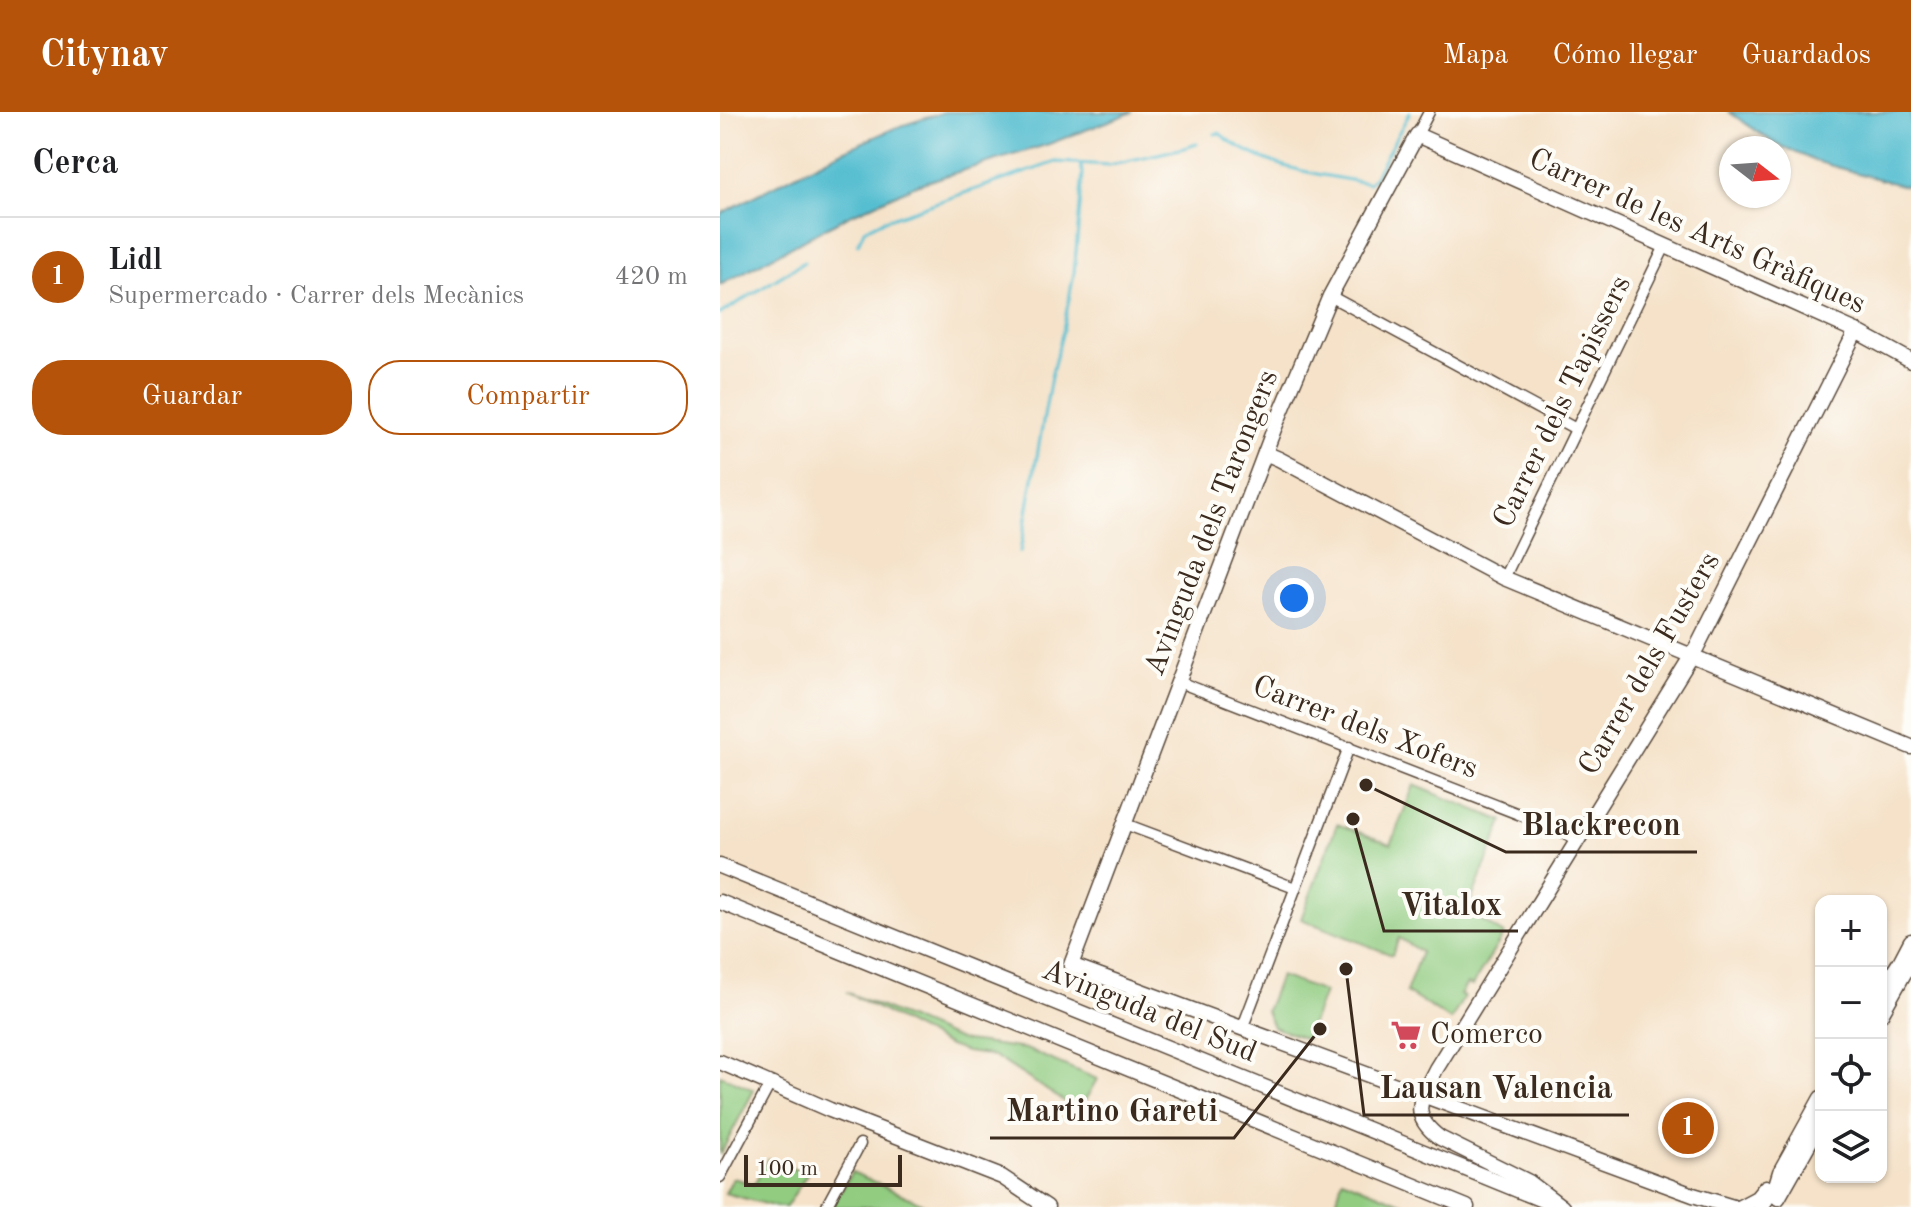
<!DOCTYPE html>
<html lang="es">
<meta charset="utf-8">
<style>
:root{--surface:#fff;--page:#f2f2f2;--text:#202124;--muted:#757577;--line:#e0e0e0;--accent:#b45309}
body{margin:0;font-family:"Old Standard TT",serif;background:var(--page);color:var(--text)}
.controls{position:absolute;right:24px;bottom:24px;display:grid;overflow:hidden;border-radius:16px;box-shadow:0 2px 6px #0004}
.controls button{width:72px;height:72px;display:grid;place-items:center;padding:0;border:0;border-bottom:2px solid var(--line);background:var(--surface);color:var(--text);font:40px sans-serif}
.compass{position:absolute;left:999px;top:24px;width:72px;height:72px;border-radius:50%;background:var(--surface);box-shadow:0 2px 6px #0004;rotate:107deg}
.scale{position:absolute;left:24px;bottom:20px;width:158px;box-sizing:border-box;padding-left:8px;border:4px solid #3b2a1e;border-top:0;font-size:22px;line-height:28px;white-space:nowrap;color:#3b2a1e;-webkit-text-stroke:6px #fdfcf7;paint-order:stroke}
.you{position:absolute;left:574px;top:486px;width:28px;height:28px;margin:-20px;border:6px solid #fff;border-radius:50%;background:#1a73e8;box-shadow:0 0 0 12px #1a73e833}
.badge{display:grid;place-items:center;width:52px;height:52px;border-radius:50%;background:var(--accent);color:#fff;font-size:26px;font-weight:700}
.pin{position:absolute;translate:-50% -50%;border:4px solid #fff;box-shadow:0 2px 8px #0006}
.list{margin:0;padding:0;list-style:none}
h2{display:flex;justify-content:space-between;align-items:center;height:104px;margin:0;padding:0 32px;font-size:34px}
h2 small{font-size:26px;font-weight:400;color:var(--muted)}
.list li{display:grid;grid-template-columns:52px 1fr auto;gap:24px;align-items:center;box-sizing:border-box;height:120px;padding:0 32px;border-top:2px solid var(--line)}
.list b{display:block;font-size:30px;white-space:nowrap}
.list p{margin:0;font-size:26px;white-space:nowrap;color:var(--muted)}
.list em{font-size:26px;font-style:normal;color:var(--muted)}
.actions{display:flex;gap:16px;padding:24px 32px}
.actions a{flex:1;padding:18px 0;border:2px solid var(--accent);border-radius:32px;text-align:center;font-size:28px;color:var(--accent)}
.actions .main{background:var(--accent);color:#fff}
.icon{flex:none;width:44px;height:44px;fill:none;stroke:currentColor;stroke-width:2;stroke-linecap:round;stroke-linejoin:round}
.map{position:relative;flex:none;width:1191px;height:1095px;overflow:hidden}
header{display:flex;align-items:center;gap:48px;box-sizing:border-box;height:112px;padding:0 40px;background:var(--accent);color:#fff}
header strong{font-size:38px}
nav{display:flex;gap:44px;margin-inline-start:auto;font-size:28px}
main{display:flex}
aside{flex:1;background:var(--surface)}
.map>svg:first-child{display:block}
</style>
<header>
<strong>Citynav</strong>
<nav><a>Mapa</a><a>Cómo llegar</a><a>Guardados</a></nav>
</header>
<main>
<aside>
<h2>Cerca<small></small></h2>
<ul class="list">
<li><span class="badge">1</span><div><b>Lidl</b><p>Supermercado · Carrer dels Mecànics</p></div><em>420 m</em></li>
</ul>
<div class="actions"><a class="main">Guardar</a><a>Compartir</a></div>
</aside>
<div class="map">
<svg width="1191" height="1095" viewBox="0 0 1191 1095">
<rect width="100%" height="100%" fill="#fdfcf7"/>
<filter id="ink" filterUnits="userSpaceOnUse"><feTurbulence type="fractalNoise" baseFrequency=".0125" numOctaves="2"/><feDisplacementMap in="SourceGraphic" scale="16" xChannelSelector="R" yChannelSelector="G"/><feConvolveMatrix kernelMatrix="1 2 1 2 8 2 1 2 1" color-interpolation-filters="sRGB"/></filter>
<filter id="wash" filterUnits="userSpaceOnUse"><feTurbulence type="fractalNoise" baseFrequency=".006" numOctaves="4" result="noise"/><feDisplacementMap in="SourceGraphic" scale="32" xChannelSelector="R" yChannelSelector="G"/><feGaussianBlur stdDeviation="1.8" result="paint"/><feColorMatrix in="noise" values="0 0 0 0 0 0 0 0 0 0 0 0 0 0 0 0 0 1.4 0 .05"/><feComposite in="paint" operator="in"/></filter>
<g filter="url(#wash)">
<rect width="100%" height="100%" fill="#f5e2c9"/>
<g fill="#91cc81" stroke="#667b50" stroke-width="2">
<path d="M694,673L783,709L747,799L784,822L752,874L747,872L740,883L744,885L731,908L686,880L701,840L679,826L672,843L581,807L617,712L671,732Z"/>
<path d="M560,864L604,880L586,927L553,915L546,899Z"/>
<path d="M126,880L239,928L306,937L377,967L359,999L274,944L246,940L229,934Z"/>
<path d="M0,963L34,978L0,1043Z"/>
<path d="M48,1047L87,1062L66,1095H56L5,1081L13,1066L34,1072Z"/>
<path d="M132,1060L210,1095H112Z"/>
<path d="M622,1067L691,1095H615Z"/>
</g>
<g fill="#54bed0" stroke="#487477" stroke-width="2">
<path d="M224,0H413L329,32L196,73L126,105L0,173V102L112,44L175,16Z"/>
<path d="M1009,0H1191V74L1180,73L1095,49L1054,31Z"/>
</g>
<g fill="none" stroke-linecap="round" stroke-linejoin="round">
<g stroke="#54bed0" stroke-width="3">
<path d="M495,22L499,21C541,55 597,63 649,71L655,64L690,0"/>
<path d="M138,132L144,118L162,109L336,50L389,53L464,36L477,32"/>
<path d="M0,202L84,150"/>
<path d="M300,440L331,265L343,218L354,161L363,61L360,52"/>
</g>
</g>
</g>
<g filter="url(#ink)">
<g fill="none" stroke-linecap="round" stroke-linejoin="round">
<g stroke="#574638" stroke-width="13">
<g id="street">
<path d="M697,23L709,0"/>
<path d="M610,184L856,317"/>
<path d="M784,466L945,134"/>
<path d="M459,570L837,717L857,728"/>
<path d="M405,712L575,776"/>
<path d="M522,917L629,635"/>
<path d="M0,1065L50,972"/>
<path d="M106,1095L140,1032"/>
</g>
</g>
<g stroke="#574638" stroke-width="17">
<g id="secondary">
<path d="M545,341L559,347L784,466L1191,635"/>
<path d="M0,754L827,1090"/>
<path d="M0,790L747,1095"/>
<path d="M1161,879L1180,850L1191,829"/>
<path d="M1161,902L1191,849"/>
<path d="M0,950L110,998L282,1065L327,1095"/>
<path d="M1058,1086L1101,1010"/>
<path d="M842,1095L809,1070L720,1026C688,1002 701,987 716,957L977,535L1136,219"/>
<path d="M1013,1095L973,1083L351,853L554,317L610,184L697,23L1136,219L1191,249"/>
<path d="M1020,1095L1037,1086L1046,1075"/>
<path d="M1041,1095L1056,1073L1060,1060L1101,986"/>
</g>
</g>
<use href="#street" stroke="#fff" stroke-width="10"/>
<use href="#secondary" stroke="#fff" stroke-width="14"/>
</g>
</g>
<defs>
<g id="supermarket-bare" transform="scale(2.4)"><path d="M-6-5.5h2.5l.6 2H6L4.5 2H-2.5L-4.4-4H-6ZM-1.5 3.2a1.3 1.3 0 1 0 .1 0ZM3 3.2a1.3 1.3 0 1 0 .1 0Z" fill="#d1495b" stroke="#fdfcf7" stroke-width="2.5" paint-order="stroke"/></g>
</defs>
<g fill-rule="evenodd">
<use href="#supermarket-bare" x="686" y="923"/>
</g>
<g text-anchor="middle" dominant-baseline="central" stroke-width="8" stroke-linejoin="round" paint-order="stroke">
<g font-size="30" fill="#3b2a1e" stroke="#fdfcf7">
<text transform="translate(977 120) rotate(24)">Carrer de les Arts Gràfiques</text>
<text transform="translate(843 290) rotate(-64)">Carrer dels Tapissers</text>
<text transform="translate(492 411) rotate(-69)">Avinguda dels Tarongers</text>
<text transform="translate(930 552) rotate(-60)">Carrer dels Fusters</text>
<text transform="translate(645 616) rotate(21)">Carrer dels Xofers</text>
<text transform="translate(429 900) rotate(22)">Avinguda del Sud</text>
</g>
<g font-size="30" fill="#3b2a1e" stroke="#fdfcf7" text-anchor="start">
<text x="710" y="923">Comerco</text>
</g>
</g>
<path fill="none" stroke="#3b2a1e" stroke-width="3" d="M646 673L786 740H977M633 707L664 819H798M626 857L644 1003H909M600 917L514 1026H270"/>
<g fill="#3b2a1e" stroke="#fdfcf7" stroke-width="3">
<circle cx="646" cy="673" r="8"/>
<circle cx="633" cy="707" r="8"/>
<circle cx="626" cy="857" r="8"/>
<circle cx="600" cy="917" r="8"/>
</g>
<g font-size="32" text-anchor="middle" font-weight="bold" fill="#3b2a1e" stroke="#fdfcf7" stroke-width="8" stroke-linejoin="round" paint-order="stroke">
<text x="881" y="723">Blackrecon</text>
<text x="731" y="803">Vitalox</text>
<text x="776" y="986">Lausan Valencia</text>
<text x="392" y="1009">Martino Gareti</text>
</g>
</svg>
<div class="controls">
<button>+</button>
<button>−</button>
<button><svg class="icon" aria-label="locate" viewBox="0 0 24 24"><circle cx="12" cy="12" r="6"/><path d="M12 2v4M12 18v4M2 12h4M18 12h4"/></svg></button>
<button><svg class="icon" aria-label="layers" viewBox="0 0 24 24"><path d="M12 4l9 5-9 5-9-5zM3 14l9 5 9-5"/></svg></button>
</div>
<svg class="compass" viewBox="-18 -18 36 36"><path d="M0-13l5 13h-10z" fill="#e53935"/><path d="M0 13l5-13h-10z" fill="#757577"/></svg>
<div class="scale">100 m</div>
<div class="you"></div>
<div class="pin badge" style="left:968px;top:1016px">1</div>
</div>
</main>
